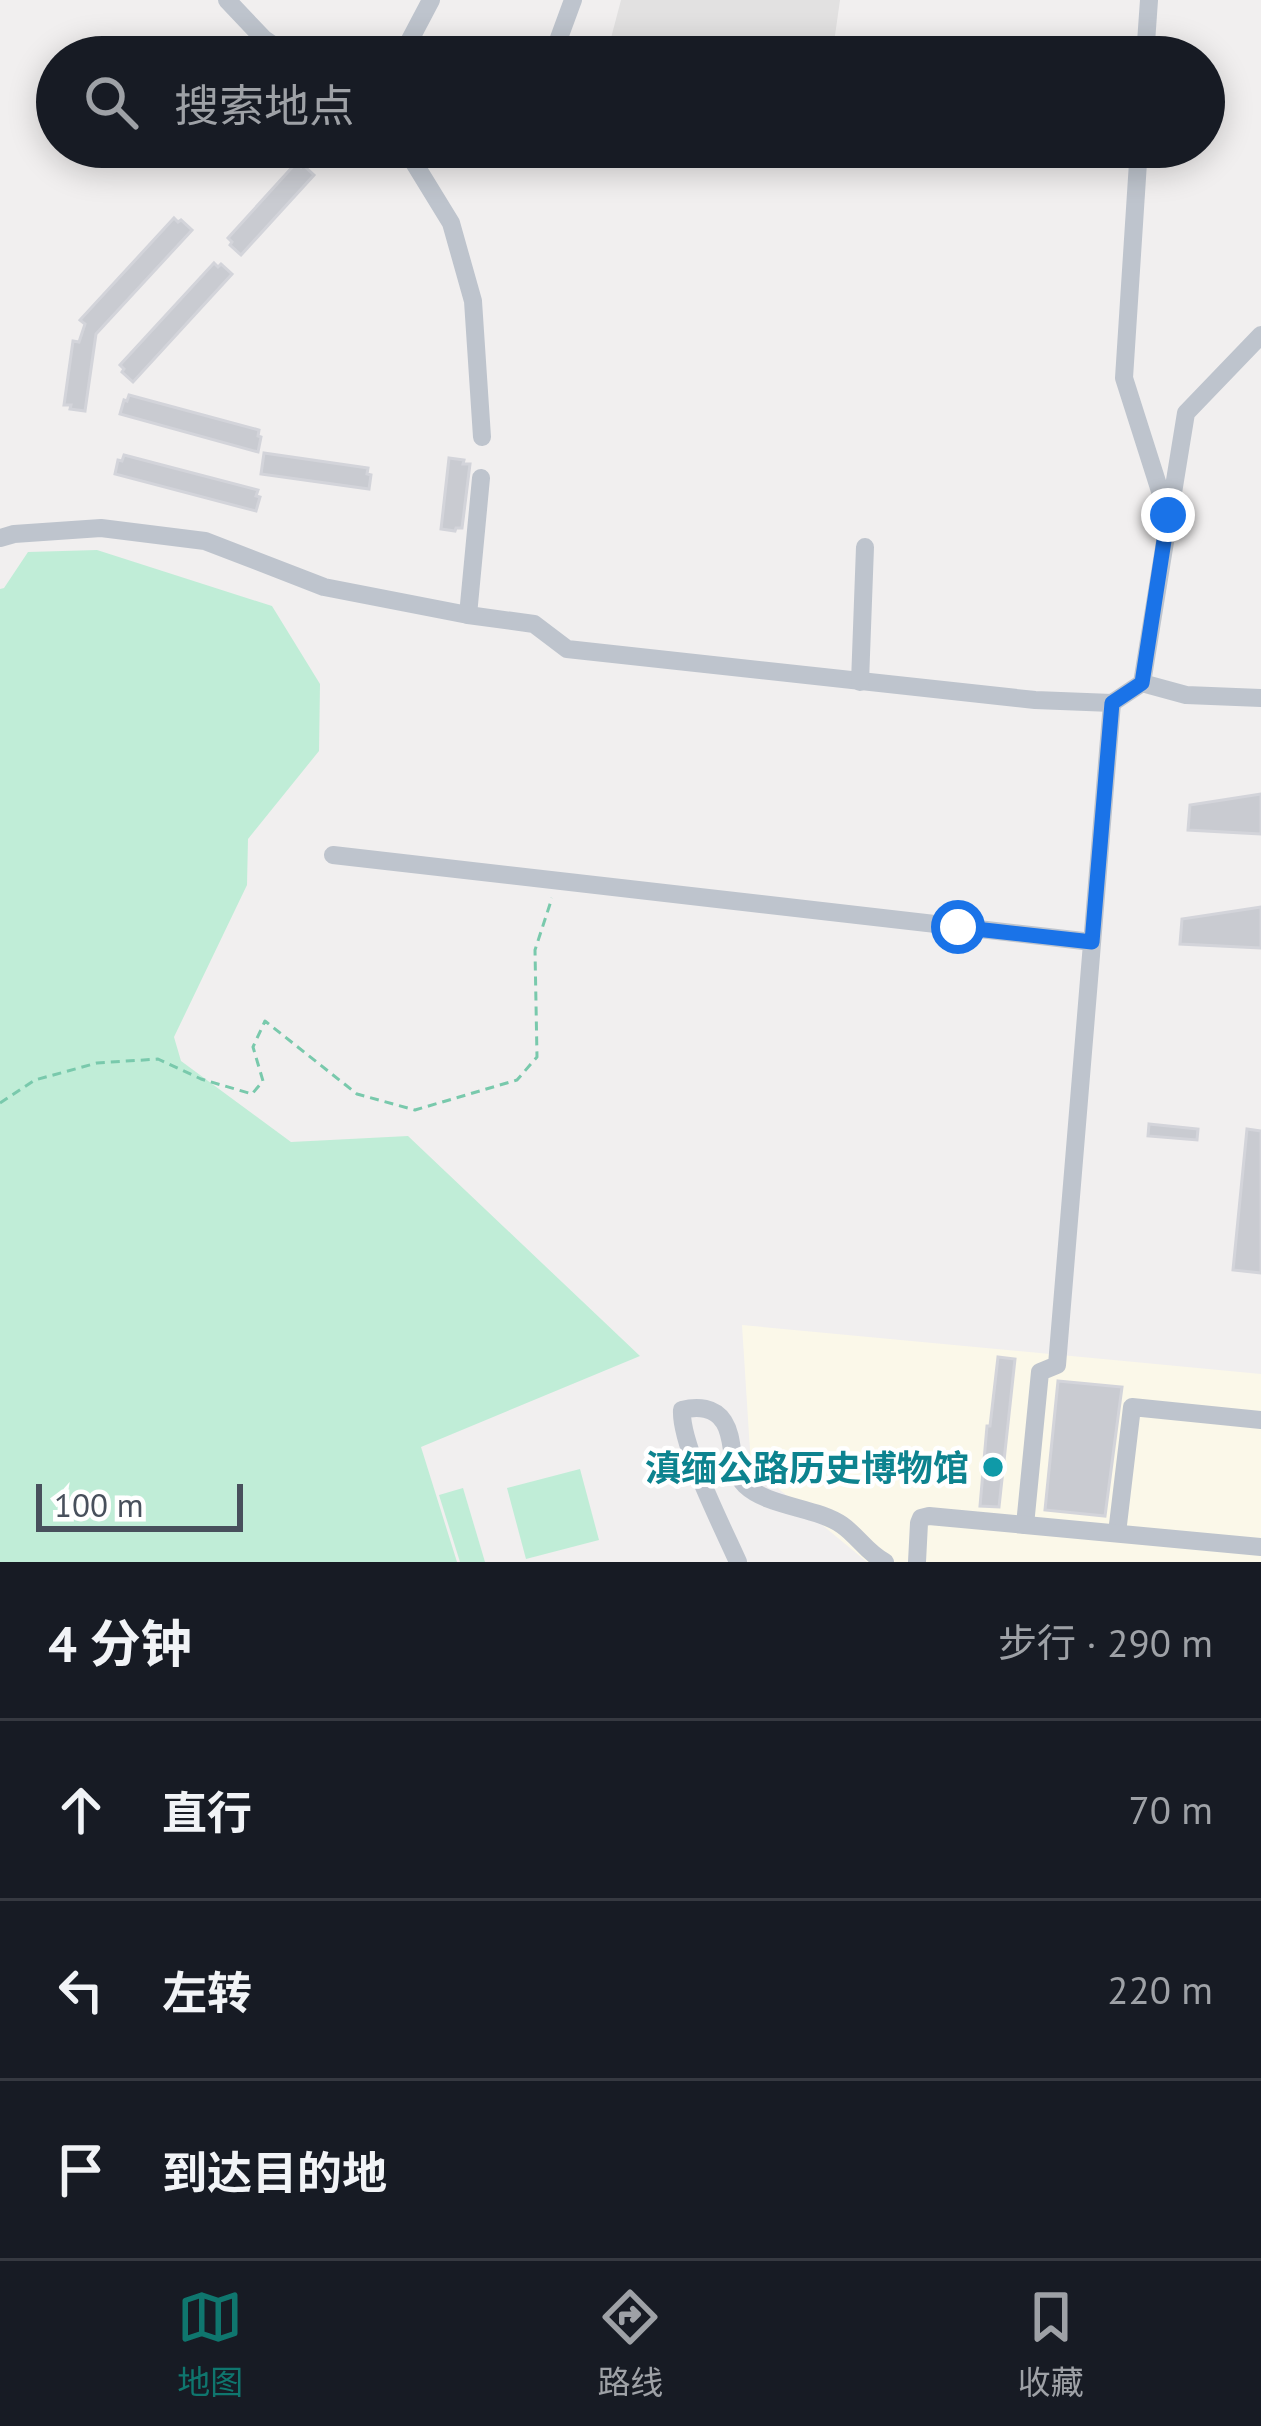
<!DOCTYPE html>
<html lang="zh">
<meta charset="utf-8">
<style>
:root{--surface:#171b24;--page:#242831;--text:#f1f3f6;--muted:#9ea1a6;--line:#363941;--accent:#0f766e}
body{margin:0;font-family:"PT Sans","Noto Sans SC",sans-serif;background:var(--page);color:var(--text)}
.scale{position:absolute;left:36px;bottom:30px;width:207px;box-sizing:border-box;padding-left:12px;border:6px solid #48505c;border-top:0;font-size:33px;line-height:42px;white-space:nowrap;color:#48505c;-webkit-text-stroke:9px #fff;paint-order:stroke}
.stop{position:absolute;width:36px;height:36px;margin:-27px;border:9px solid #1a73e8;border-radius:50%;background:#fff}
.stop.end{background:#1a73e8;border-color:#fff;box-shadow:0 3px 12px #0008}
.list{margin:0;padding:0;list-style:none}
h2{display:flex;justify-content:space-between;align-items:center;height:156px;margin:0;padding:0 48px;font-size:51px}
h2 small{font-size:39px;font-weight:400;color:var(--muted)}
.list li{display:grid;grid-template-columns:78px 1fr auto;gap:36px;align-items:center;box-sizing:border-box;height:180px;padding:0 48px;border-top:3px solid var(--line)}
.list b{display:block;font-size:45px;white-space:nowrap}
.list em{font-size:39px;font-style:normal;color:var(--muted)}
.icon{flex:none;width:66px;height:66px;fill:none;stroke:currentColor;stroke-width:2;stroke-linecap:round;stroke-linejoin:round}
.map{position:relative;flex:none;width:1261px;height:1562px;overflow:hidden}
.search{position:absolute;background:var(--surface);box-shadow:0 6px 30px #0003;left:36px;right:36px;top:36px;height:132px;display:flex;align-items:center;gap:30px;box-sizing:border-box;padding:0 42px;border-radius:66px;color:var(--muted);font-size:45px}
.sheet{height:696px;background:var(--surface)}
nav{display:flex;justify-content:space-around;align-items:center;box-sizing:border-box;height:168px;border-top:3px solid var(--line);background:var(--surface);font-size:33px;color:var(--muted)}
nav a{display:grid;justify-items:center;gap:6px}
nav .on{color:var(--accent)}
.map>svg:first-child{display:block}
</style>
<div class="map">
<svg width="1261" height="1562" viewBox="0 0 1261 1562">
<rect width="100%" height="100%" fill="#f1efef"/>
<path fill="#fbf8e9" d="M742,1325L1261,1374V1562H867L751,1466Z"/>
<path fill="#e2e1e1" d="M621,0H840L832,57H606Z"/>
<g fill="#c0edd7">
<path d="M97,550L272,606L320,684L319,751L248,839L247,885L174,1037L181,1061L291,1142L408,1136L640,1356L421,1447L457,1562H0V589L4,588L28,552Z"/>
<path d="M580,1469L599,1540L526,1559L507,1488Z"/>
<path d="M463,1488L485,1562H460L439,1495Z"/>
</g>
<g fill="#c9cbd1" stroke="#d3d4da" stroke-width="3">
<path d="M296,163L301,167L303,165L314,175L241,255L230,245L232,242L228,238Z"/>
<path d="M174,218L178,222L181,220L192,230L96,334L85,411L70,409L71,405H64L73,341L79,342L85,324L80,320Z"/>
<path d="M214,263L218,267L221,264L232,274L133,382L122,372L124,369L120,365Z"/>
<path d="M129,395L259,430L258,436L261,437L258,452L120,414L124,400L127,401Z"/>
<path d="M264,453L368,468L367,474L371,475L369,489L261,474Z"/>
<path d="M124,455L258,490L256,496L260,497L256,511L115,474L118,460L122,461Z"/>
<path d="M449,458L464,460L463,464H470L462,528H456L455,531L441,529Z"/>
<path d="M1261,794V834L1188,830L1190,805Z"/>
<path d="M1261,907V948L1180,944L1182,919Z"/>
<path d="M1149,1124L1198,1129L1197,1140L1148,1136Z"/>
<path d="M1247,1129L1261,1131V1273L1233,1270Z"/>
<path d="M998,1357L1015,1359L999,1507L980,1506L987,1426H990Z"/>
<path d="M1058,1381L1122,1387L1105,1516L1045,1510Z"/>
</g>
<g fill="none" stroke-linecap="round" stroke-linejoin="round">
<path stroke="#79c9ac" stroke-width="3" stroke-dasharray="9 6" stroke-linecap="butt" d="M0,1103L35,1080L97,1063L158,1059L201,1079L252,1094L263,1081L253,1047L265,1021L357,1094L415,1110L517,1080L537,1057L535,950L552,898"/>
<g stroke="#bec4cd" stroke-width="18">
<path d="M227,0L264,39L290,57"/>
<path d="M401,57L431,0"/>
<path d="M552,57L573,0"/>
<path d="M597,57L598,52"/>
<path d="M1145,57L1149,0"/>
<path d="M400,147L413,161L451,223L473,301L482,437"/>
<path d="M1139,147L1124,378L1166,510"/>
<path d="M0,538L14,534L101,528L205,541L324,587L468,615L534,624L567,649L1035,700L1112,703L1142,683L1186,413L1261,335"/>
<path d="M468,615L481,478"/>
<path d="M860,682L865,547"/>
<path d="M1142,683L1186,695L1261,698"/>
<path d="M333,855L1092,942"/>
<path d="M1025,1525L1040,1372L1057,1365L1112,703"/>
<path d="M1117,1533L1132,1407L1261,1420"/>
<path d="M738,1562C723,1528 680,1444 682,1410C697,1406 715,1407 724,1422C736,1441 728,1468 745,1485C768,1507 816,1507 842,1525C858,1536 867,1553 885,1562"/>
<path d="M917,1562L919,1523L921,1518L929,1516L1261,1547"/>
</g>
</g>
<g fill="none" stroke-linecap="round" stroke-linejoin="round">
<path stroke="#1a73e8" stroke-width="15" d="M958,927L1092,942L1112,703L1142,683L1168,515"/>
</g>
<circle fill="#0f9aa8" stroke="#fff" stroke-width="4.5" cx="993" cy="1467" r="12"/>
<g text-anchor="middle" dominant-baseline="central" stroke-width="9" stroke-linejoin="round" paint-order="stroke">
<g font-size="36" font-weight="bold" fill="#0d838f" stroke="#fff" text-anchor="end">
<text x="969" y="1467">滇缅公路历史博物馆</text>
</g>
</g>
</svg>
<div class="scale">100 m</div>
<div class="stop" style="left:958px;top:927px"></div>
<div class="stop end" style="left:1168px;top:515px"></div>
<div class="search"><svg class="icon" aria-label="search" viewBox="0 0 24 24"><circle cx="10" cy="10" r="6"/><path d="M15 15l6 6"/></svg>搜索地点</div>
</div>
<section class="sheet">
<h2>4 分钟<small>步行 · 290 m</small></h2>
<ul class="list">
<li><svg class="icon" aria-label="ahead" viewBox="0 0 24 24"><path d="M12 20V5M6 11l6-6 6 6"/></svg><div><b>直行</b></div><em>70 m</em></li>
<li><svg class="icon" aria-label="left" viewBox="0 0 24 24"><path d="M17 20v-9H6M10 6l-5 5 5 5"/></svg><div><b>左转</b></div><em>220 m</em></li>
<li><svg class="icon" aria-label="arrive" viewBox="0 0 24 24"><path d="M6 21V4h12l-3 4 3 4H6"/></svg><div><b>到达目的地</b></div></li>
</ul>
</section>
<nav>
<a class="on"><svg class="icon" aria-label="map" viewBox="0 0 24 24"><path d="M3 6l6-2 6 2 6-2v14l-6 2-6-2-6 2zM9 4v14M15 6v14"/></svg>地图</a>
<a><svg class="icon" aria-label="directions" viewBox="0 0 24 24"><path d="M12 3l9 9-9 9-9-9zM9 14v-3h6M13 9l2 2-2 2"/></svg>路线</a>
<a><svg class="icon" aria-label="saved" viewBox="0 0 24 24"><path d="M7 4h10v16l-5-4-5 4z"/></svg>收藏</a>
</nav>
